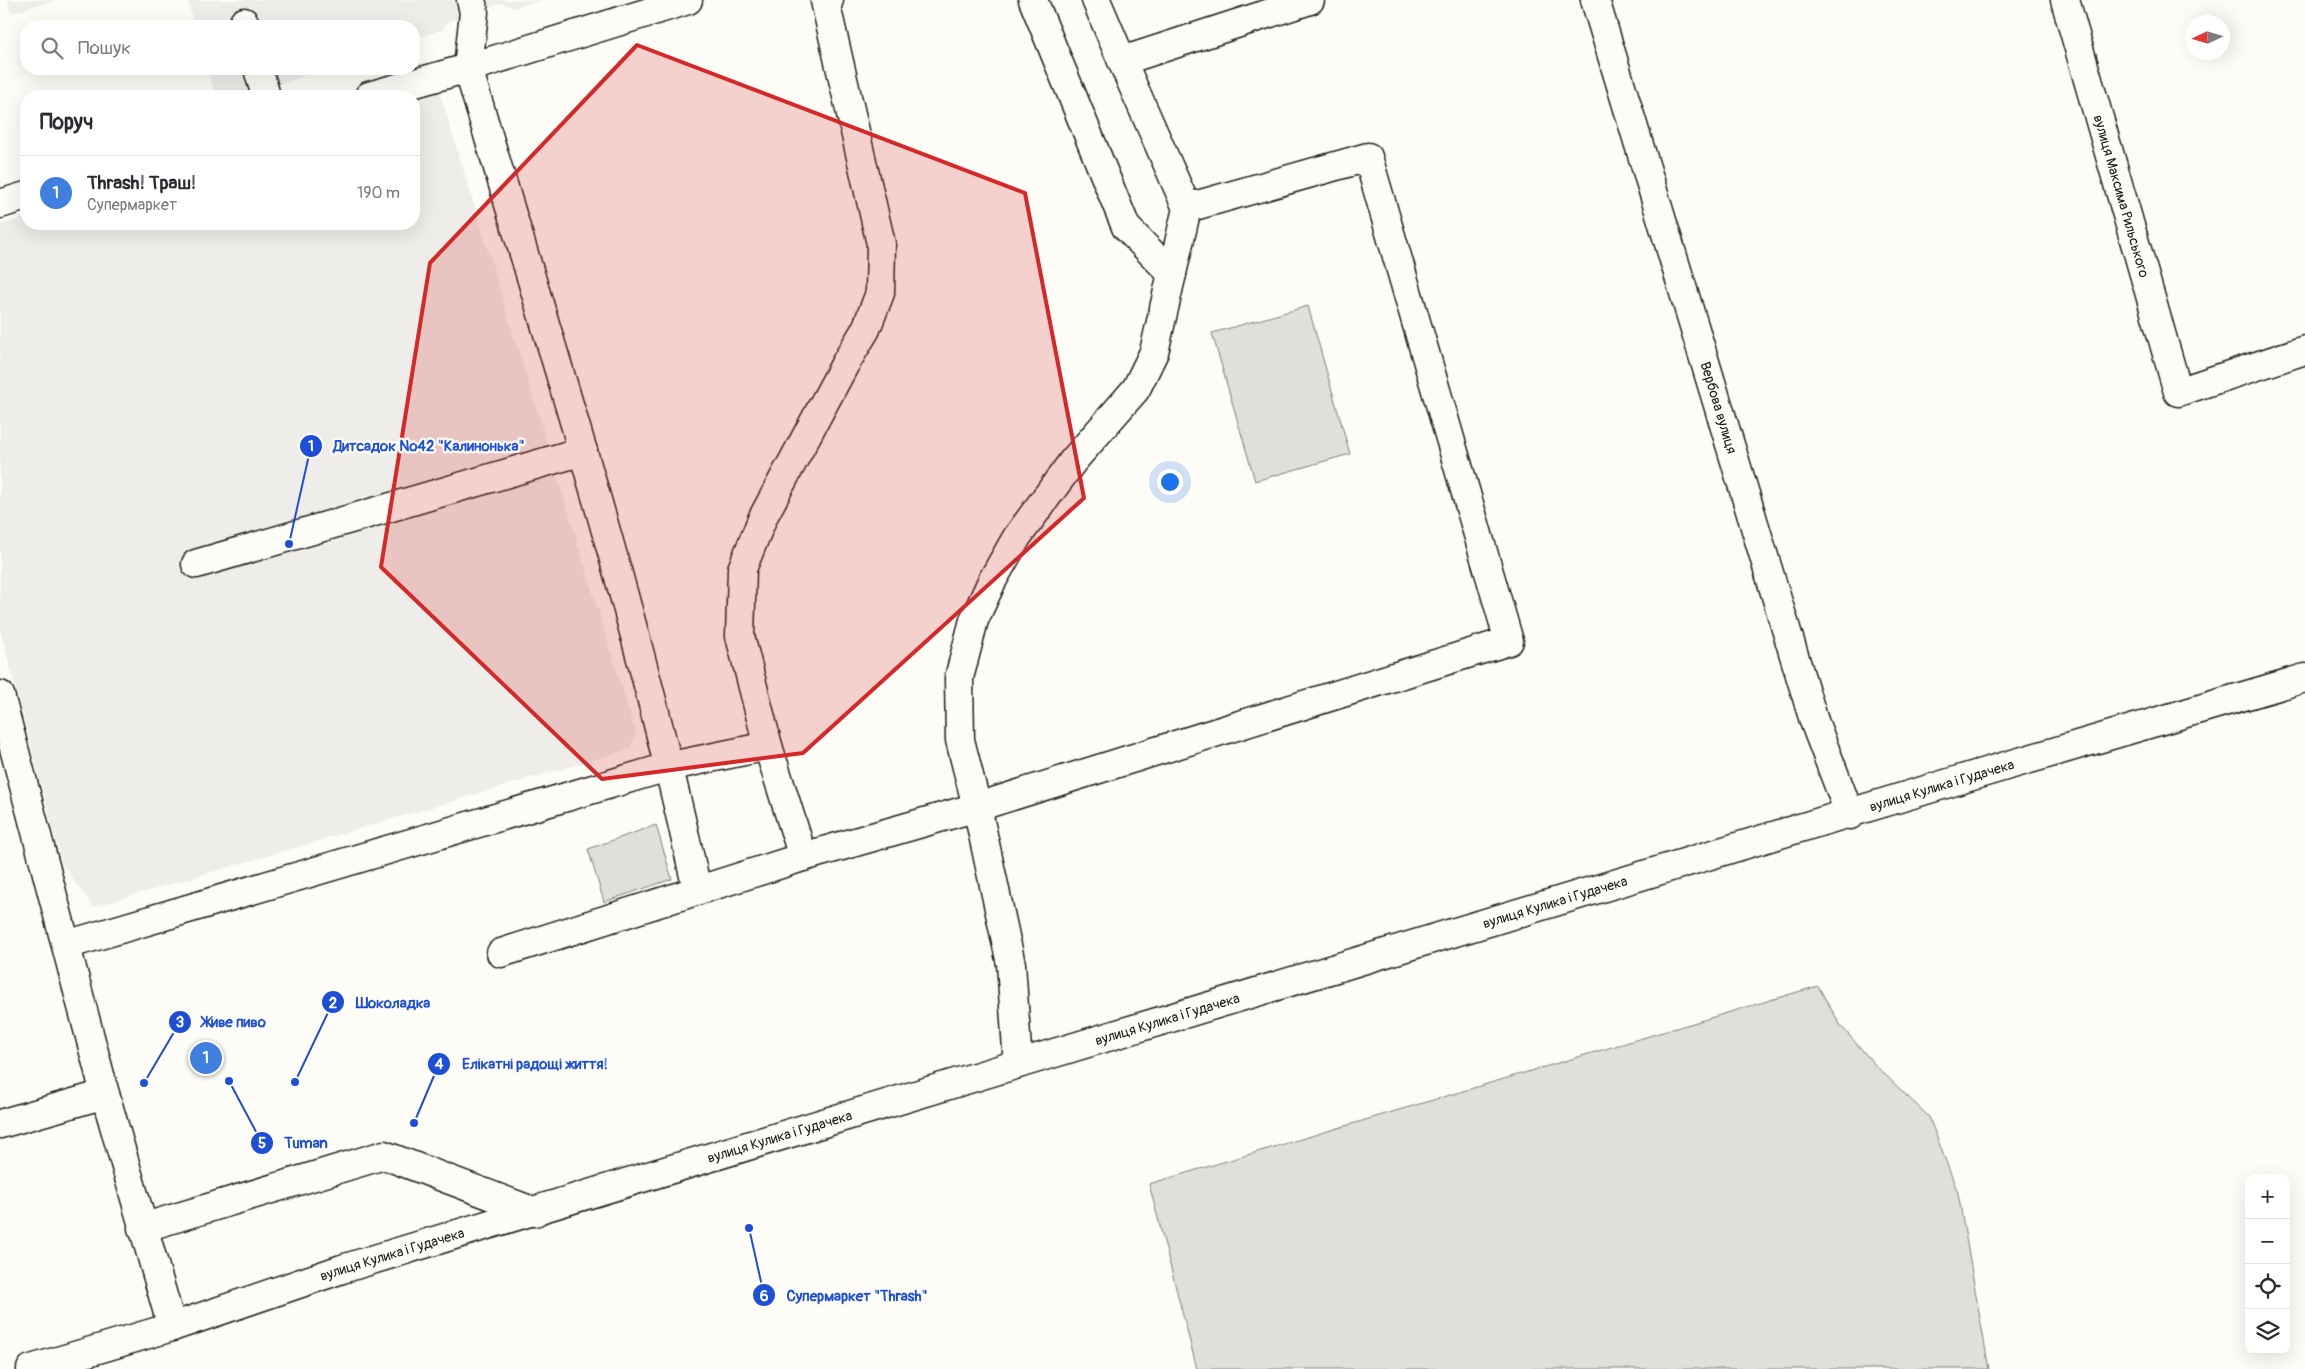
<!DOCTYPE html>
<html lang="uk">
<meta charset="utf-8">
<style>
:root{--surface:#fff;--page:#f2f2f3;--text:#2b2b33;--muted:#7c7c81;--line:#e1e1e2;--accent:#1c1c1c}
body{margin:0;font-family:Pangolin,sans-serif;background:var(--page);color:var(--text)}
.controls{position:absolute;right:15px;bottom:15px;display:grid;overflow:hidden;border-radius:10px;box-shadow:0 5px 20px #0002}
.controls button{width:45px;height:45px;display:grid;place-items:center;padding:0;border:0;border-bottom:1px solid var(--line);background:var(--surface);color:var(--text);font:25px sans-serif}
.compass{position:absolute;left:2185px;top:15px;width:45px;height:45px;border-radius:50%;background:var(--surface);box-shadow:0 5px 20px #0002;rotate:266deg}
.you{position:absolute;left:1169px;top:481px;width:18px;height:18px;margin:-12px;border:4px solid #fff;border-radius:50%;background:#1a73e8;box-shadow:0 0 0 8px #1a73e833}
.badge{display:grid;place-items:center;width:32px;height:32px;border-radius:50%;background:var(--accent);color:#fff;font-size:16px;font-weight:700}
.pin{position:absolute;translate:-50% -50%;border:2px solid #fff;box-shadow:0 1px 5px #0006}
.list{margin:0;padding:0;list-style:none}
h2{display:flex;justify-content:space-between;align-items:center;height:65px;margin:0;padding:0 20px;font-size:21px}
h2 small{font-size:16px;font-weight:400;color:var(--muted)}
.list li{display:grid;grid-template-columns:32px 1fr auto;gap:15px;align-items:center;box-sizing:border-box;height:75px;padding:0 20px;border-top:1px solid var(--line)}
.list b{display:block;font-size:19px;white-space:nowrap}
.list p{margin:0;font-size:16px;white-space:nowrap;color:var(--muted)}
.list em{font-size:16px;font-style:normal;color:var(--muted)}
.icon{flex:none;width:28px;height:28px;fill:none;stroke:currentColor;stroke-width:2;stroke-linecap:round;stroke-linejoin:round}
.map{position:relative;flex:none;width:2305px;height:1369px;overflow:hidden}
.search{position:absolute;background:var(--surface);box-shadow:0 5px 20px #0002;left:20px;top:20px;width:400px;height:55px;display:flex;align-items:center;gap:12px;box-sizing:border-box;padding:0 18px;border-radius:20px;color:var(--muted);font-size:19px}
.panel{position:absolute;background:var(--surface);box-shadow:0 5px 20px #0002;left:20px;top:90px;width:400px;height:140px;border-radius:20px}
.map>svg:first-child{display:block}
</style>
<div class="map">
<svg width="2305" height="1369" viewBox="0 0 2305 1369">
<rect width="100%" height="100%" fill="#fdfcf7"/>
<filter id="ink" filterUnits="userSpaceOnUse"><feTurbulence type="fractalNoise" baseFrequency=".02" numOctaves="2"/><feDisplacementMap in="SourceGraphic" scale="10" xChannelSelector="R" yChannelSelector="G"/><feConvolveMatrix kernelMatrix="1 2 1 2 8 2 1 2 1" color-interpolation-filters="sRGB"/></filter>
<g filter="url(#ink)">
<g fill="#eeede9">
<path d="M7,0H56L11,13Z"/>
<path d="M187,0H542L514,8L502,3L445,23L444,29L414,39V26H195Z"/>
<path d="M207,69H325L274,86L258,96H216Z"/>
<path d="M438,87L636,733L630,749L93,907L62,864L0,629V225L26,217V224H414V96Z"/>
</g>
<g fill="#e0dfdb" stroke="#7e7e7c">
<path d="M1308,306L1350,454L1255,481L1212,333Z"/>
<path d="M656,825L672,879L604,902L588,849Z"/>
<path d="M1818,986L1841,1026L1876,1066L1929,1117L1958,1193L1989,1369H1197L1149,1184Z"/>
</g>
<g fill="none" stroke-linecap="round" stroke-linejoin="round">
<g stroke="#1c1c1c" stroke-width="31">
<g id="minor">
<path d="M471,0L474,12L468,68L688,0"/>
<path d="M1033,0L1126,227L1172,274"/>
<path d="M1096,0L1122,61"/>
<path id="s1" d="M1595,0L1814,721L1850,815"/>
<path id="s2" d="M2065,0L2178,392L2305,350"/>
<path d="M244,22L245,26"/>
<path d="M258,69L266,96"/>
<path d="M369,96L468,68C549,340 637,612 697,890"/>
<path d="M0,204L26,196"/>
<path d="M1187,208L1368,157L1509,641L977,807L960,740L959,678L974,620L992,581L1017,537L1073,461L1136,389L1154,352L1187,208L1122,61L1310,0"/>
<path d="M196,564L583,451"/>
<path d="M0,695L105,1094L172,1327"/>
<path d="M803,857L768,746L740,636L742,569L763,517L845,364L866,329L880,293L881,244L825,1L829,0"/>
<path d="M66,945L671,766L768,746"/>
<path d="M501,953L803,857L977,807L1011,964L1018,1064"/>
<path d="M0,1124L105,1094"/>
<path d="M142,1228L384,1155L535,1212"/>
</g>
</g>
<g stroke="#1c1c1c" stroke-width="31">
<g id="major">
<path id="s3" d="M31,1369L172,1327L342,1269L1018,1064L1982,773L2305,678"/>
</g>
</g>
<use href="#minor" stroke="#fdfcf7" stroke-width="28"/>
<use href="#major" stroke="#fdfcf7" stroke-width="28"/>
</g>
</g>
<path fill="#d62828" fill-opacity="0.2" stroke="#d62828" stroke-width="4" stroke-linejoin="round" d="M637,45L1025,193L1084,498L803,753L602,779L381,567L430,263Z"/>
<g text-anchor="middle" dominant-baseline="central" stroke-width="4.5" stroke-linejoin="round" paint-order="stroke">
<g font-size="14" fill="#1c1c1c" stroke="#fdfcf7">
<text stroke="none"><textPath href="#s2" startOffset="204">вулиця Максима Рильського</textPath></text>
<text stroke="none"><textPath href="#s1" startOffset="426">Вербова вулиця</textPath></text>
<text stroke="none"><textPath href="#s3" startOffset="1998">вулиця Кулика і Гудачека</textPath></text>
<text stroke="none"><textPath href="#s3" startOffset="1594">вулиця Кулика і Гудачека</textPath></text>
<text stroke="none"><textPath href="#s3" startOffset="1189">вулиця Кулика і Гудачека</textPath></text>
<text stroke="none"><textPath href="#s3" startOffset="784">вулиця Кулика і Гудачека</textPath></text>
<text stroke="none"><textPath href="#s3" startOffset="379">вулиця Кулика і Гудачека</textPath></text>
</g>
</g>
<path fill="none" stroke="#1d4ed8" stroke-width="2" d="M289 544L311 446M295 1082L333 1002M144 1083L180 1022M414 1123L439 1064M229 1081L262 1143M749 1228L764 1295"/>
<g fill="#1d4ed8" stroke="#fdfcf7" stroke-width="2">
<circle cx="289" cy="544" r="5"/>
<circle cx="295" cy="1082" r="5"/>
<circle cx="144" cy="1083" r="5"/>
<circle cx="414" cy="1123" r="5"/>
<circle cx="229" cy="1081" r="5"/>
<circle cx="749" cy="1228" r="5"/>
<circle cx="311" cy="446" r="12"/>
<circle cx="333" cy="1002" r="12"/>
<circle cx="180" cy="1022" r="12"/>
<circle cx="439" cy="1064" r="12"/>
<circle cx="262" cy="1143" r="12"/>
<circle cx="764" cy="1295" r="12"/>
</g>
<g font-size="15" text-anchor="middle" font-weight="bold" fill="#fff">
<text x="311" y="451">1</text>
<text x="333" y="1008">2</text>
<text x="180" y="1027">3</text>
<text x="439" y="1069">4</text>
<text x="262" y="1148">5</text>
<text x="764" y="1301">6</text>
</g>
<g font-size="15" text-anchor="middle" font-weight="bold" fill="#1d4ed8" stroke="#fdfcf7" stroke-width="4.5" stroke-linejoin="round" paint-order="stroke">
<text x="429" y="451">Дитсадок №42 "Калинонька"</text>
<text x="393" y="1008">Шоколадка</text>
<text x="234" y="1027">Живе пиво</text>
<text x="535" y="1069">Елікатні радощі життя!</text>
<text x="306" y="1148">Tuman</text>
<text x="857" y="1301">Супермаркет "Thrash"</text>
</g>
</svg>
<div class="controls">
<button>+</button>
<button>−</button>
<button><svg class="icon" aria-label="locate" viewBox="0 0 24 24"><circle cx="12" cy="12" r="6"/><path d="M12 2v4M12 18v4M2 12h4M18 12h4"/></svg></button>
<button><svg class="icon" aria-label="layers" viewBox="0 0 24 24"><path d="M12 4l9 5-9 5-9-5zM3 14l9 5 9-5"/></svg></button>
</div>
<svg class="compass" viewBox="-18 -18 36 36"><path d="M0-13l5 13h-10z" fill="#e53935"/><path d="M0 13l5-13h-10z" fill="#7c7c81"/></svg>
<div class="you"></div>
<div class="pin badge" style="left:206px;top:1058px;background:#3f7fe0">1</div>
<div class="search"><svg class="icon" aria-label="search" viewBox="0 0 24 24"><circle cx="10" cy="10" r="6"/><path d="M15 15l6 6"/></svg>Пошук</div>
<section class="panel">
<h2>Поруч<small></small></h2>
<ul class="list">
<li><span class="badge" style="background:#3f7fe0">1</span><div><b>Thrash! Траш!</b><p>Супермаркет</p></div><em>190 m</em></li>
</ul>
</section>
</div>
